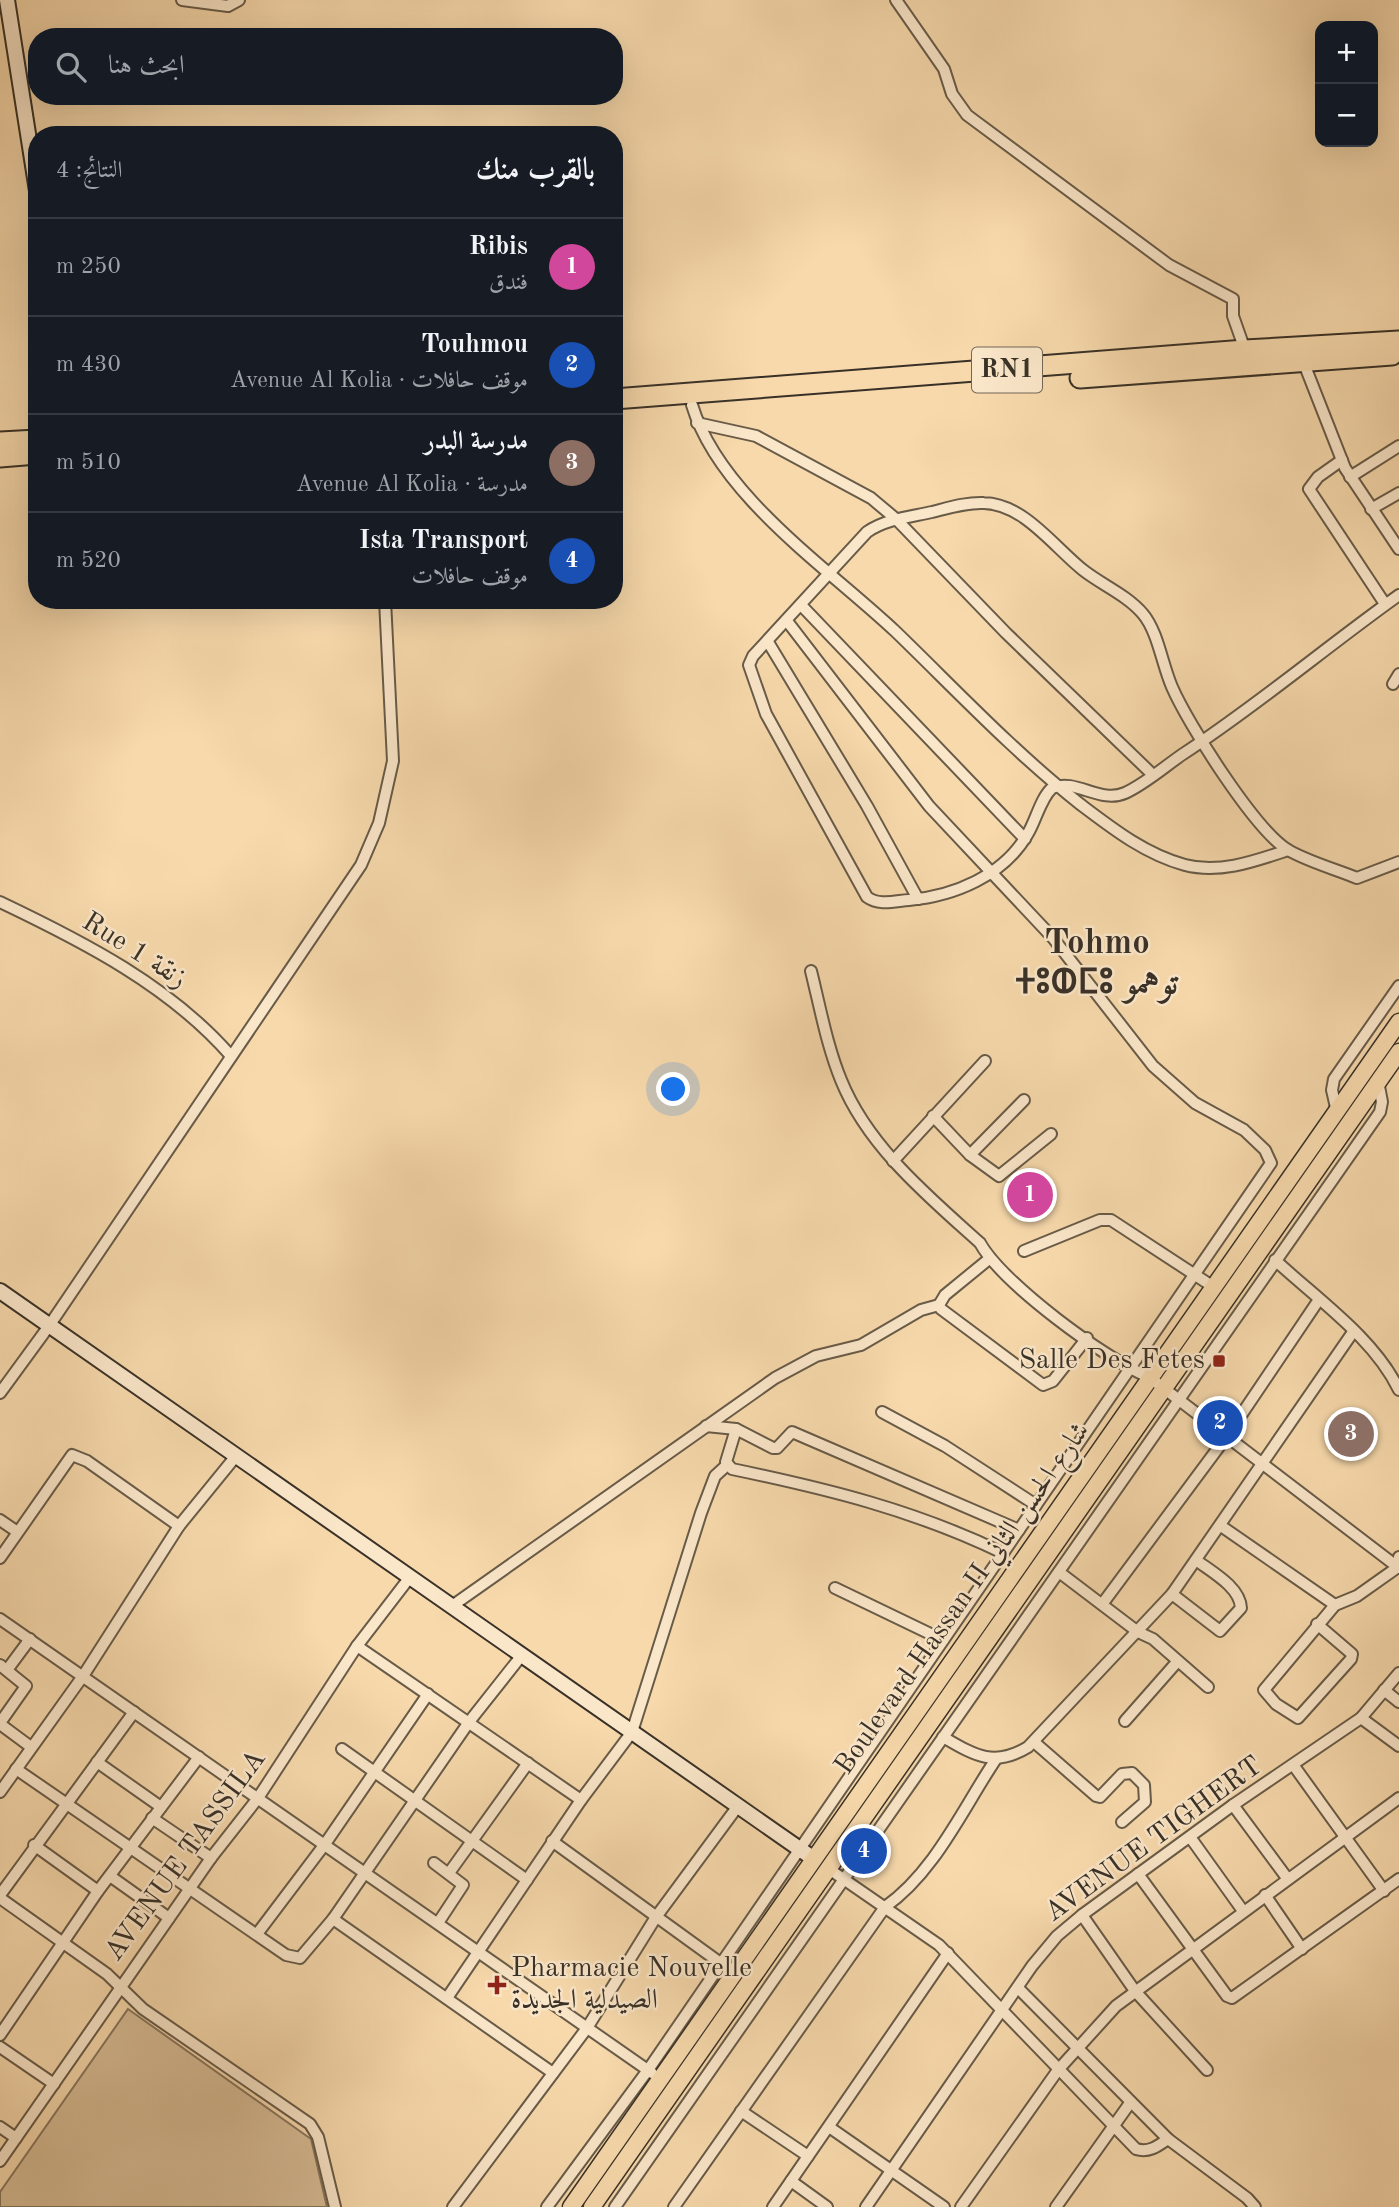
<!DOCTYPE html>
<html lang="ar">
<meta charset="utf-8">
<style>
:root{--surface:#171b24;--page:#20242c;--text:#f1f3f6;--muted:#9ea1a6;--line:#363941;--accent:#c59692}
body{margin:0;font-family:"Old Standard TT",Amiri,"Noto Sans Tifinagh",serif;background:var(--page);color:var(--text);direction:rtl}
.controls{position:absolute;right:21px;top:21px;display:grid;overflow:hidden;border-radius:14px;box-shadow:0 7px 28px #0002}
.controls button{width:63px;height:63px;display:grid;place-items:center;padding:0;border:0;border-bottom:2px solid var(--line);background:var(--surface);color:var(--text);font:35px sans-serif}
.you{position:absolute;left:674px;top:1090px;width:24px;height:24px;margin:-18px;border:5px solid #fff;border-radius:50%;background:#1a73e8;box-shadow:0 0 0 10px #1a73e833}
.badge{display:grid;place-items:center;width:46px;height:46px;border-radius:50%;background:var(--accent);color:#fff;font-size:23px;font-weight:700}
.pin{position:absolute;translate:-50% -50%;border:4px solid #fff;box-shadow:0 2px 7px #0006}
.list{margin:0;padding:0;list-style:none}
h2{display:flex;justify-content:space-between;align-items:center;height:91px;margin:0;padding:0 28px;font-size:30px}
h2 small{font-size:23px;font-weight:400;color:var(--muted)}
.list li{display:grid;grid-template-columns:46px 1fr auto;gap:21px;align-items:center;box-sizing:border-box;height:98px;padding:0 28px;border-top:2px solid var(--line)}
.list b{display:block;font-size:26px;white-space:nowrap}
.list p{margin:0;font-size:23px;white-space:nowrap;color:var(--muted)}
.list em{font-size:23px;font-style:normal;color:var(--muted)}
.icon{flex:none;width:38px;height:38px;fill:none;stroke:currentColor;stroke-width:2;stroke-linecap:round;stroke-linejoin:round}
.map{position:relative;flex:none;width:1399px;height:2207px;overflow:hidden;direction:ltr}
.search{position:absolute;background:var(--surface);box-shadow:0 7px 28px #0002;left:28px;top:28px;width:595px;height:77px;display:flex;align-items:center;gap:18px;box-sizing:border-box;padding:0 24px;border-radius:28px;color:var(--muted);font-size:26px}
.panel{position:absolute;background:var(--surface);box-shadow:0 7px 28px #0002;left:28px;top:126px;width:595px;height:483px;border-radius:28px;direction:rtl}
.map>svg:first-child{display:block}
</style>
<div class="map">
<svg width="1399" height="2207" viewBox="0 0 1399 2207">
<rect width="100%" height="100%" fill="#f7d9ac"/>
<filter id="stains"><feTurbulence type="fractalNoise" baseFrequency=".00286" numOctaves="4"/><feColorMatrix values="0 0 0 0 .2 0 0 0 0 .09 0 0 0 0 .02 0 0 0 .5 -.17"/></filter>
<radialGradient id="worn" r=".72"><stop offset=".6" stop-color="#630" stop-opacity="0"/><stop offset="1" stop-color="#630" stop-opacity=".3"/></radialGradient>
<path fill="#d7bc95" stroke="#88765e" stroke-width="2" d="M128,2009L311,2139L327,2207H0V2192Z"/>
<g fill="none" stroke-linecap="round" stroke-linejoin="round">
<g stroke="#685b48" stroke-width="14">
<g id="street">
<path d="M182,0L228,6L239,0"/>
<path d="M896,0L944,69L952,94L967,115L1169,265L1233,299V316L1245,350"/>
<path d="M1303,361L1345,468L1399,549"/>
<path d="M692,405C719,495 828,568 895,631C956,690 1013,751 1080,804C1113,829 1145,854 1185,865C1220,874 1255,861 1288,850"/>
<path d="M697,423L756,436L871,498L896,519L1006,633L1152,774"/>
<path d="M1342,460L1318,477L1309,489L1385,604"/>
<path d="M1350,477L1399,446"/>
<path d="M1371,509L1399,493"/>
<path d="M1399,595C1326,647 1258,705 1183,754C1164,767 1145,784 1125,793C1100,804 1076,778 1052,788C1040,799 1036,821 1027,835C1003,876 954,896 909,900C895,901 879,906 867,897L766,714L749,665L753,656L867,532C886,519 909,517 932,512C948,508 967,502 984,503C1024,504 1054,547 1083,570C1102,585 1127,595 1143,614C1158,632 1162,664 1172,687C1188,724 1255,830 1288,850C1309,862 1335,869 1357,878L1399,862"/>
<path d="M801,605L1025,839"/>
<path d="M768,642L867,806L918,899"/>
<path d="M1393,684L1399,674"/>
<path d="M0,902C84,942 170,986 231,1056"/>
<path d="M811,971C820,1007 827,1046 841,1080C868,1147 929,1197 980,1243C1002,1283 1106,1360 1149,1377L1399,1568"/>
<path d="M1337,1112L1332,1090L1334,1079L1399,986"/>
<path d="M933,1116L970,1155L999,1176L1051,1134"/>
<path d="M970,1155L1024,1100"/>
<path d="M893,1161L985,1061"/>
<path d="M1024,1251L1100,1220H1111L1212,1286"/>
<path d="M989,1259L945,1295L939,1305L941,1309L1043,1385L1053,1381L1087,1338"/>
<path d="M1275,1260C1317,1299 1374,1338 1399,1390"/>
<path d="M0,1393L49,1326L361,865L379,823L393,761L385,600"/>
<path d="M882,1412L945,1446L1036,1505"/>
<path d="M706,1426L736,1429L773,1448H777L792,1432L1019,1530"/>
<path d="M736,1429L726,1462L732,1469C828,1489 914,1510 1003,1553"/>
<path d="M0,1520L16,1531"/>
<path d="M1221,1526L1335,1605"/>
<path d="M0,1558L72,1455L87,1461L179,1526"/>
<path d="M1059,1572L1138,1632L1153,1639L1208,1687"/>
<path d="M835,1588L943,1640"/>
<path d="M1172,1594L1220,1631L1241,1608C1240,1587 1212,1572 1196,1560"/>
<path d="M1103,1603L1227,1436L1318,1301"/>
<path d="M452,1606L775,1378L816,1356L861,1345L921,1310L939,1305"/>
<path d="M0,1619L652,2073"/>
<path d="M1317,1624L1352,1654L1351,1659L1298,1718L1276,1704L1264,1690L1335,1605L1357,1596L1398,1567L1399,1557"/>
<path d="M357,1646L581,1800"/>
<path d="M0,1665L26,1686L0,1723"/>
<path d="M7,1670L30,1639"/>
<path d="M1384,1690L1399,1702"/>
<path d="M1361,1718L1399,1746"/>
<path d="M1125,1721L1177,1662"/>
<path d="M0,1724L31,1747"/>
<path d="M943,1737C974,1755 994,1768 1028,1747L1172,1594L1353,1332"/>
<path d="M1034,1742L1096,1796L1100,1797L1122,1774L1132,1773L1144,1785L1145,1802L1122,1822"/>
<path d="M342,1749L527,1880"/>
<path d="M97,1762L161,1807"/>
<path d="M1294,1766L1384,1891"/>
<path d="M16,1769L286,1955L300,1958L333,1919L469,1722L522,1655"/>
<path d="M0,1792L83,1676L179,1526L236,1456"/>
<path d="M1233,1805L1287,1878"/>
<path d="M152,1818L211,1858"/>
<path d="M1190,1837L1243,1911"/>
<path d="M552,1841L719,1962"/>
<path d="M34,1845L98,1891"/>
<path d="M434,1863L463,1885L438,1923"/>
<path d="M829,1869L939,1945L1136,2149C1149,2153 1158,2146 1168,2139"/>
<path d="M449,1873L528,1763"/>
<path d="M1138,1874L1227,1996L1232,1998L1399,1879"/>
<path d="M110,1876L169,1918"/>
<path d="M0,1895L134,1712"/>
<path d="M1265,1895L1302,1949"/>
<path d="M0,1898L107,1974L143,2009L310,2124L318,2137L335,2207"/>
<path d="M1082,1915L1135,1991L1207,2070"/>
<path d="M333,1919L553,2073"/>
<path d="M257,1934L325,1844L428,1694"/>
<path d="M1018,1988L1168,2139L1247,2198L1255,2207"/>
<path d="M447,1998L581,1800L632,1732L701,1513L715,1476L727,1465"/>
<path d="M0,2035L98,1891L199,1757"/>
<path d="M0,2047L54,2084"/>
<path d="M741,2111L808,2156"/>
<path d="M0,2127L16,2138"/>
<path d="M829,2127L944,2207"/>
<path d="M0,2161L211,1858L258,1798L357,1646L410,1577"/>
<path d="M791,2181L827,2207"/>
<path d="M453,2207L587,2028L656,1917L738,1806"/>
<path d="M547,2207L648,2070L1271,1163L1265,1150L1244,1130L1195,1103L1153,1066L1053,938L929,806L787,621"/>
<path d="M615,2207L1380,1112L1382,1102L1378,1081"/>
<path d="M674,2207L885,1907C935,1872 963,1808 996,1759"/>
<path d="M773,2207L948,1953"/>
<path d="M866,2207L1032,1966L1057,1936L1082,1915L1233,1805L1361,1718L1399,1673"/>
<path d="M961,2207L1058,2070L1116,2006L1399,1798"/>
<path d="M1056,2207L1130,2103"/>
</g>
</g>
<g stroke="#393127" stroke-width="18">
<g id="secondary">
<path d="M7,0L37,191"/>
<path d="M0,1291L814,1859"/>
</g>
</g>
<g stroke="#393127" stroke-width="19">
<g id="primary">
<path d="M571,2207L1399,1022"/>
<path d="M592,2207L1399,1052"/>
</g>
</g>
<g stroke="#393127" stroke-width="23">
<g id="highway">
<path d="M1080,378L1392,355"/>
<path d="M614,399L1245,350L1399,341"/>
<path d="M0,442L37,440"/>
<path d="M0,457L37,454"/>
</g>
</g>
<use href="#street" stroke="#fae6c9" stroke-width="10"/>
<use href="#secondary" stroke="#fae6c9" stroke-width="14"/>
<use href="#primary" stroke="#f7d9ac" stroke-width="16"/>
<use href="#highway" stroke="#f7d9ac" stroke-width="19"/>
</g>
<g fill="#8f2418" stroke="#fae6c9" stroke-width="2.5">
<rect x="1212" y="1354" width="14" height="14" rx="3.5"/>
<path d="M493.5 1974.5h7v7h7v7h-7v7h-7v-7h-7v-7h7z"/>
</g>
<g text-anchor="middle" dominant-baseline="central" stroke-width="5" stroke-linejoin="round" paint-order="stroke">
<rect fill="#fae6c9" stroke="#736758" stroke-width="2" x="972" y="347.5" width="70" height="45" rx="5"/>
<g font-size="26" font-weight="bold" fill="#393127">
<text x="1007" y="370">RN1</text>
</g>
<g font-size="28" fill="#393127" stroke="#fae6c9">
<text transform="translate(134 951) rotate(32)">Rue 1 زنقة</text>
<text transform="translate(963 1599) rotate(-55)">Boulevard Hassan II شارع الحسن الثاني</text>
<text transform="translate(1154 1840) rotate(-36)">AVENUE TIGHERT</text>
<text transform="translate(186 1856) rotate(-54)">AVENUE TASSILA</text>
</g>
<g font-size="28" fill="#393127" stroke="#fae6c9" text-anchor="end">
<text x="1205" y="1361">Salle Des Fetes</text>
<text x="511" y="1969" text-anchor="start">Pharmacie Nouvelle<tspan x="511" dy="32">الصيدلية الجديدة</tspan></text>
</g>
<g font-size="35" font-weight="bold" fill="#393127" stroke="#fae6c9">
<text x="1097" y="943">Tohmo<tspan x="1097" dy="40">ⵜⵓⵀⵎⵓ توهمو</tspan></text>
</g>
</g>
<rect width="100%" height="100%" filter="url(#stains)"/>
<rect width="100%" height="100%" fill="url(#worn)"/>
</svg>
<div class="controls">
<button>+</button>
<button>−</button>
</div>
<div class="you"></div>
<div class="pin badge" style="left:1030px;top:1195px;background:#d1479c">1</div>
<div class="pin badge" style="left:1220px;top:1423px;background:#1a4fb4">2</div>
<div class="pin badge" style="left:1351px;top:1434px;background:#8d6e63">3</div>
<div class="pin badge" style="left:864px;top:1851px;background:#1a4fb4">4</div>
<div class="search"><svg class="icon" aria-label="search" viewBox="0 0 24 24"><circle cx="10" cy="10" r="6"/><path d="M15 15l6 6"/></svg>ابحث هنا</div>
<section class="panel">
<h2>بالقرب منك<small>النتائج: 4</small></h2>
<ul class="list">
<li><span class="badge" style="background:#d1479c">1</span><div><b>Ribis</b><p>فندق</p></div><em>250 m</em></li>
<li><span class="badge" style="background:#1a4fb4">2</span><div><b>Touhmou</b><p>موقف حافلات · Avenue Al Kolia</p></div><em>430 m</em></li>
<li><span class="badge" style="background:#8d6e63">3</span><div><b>مدرسة البدر</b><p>مدرسة · Avenue Al Kolia</p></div><em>510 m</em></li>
<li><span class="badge" style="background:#1a4fb4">4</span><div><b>Ista Transport</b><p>موقف حافلات</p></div><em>520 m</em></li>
</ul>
</section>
</div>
